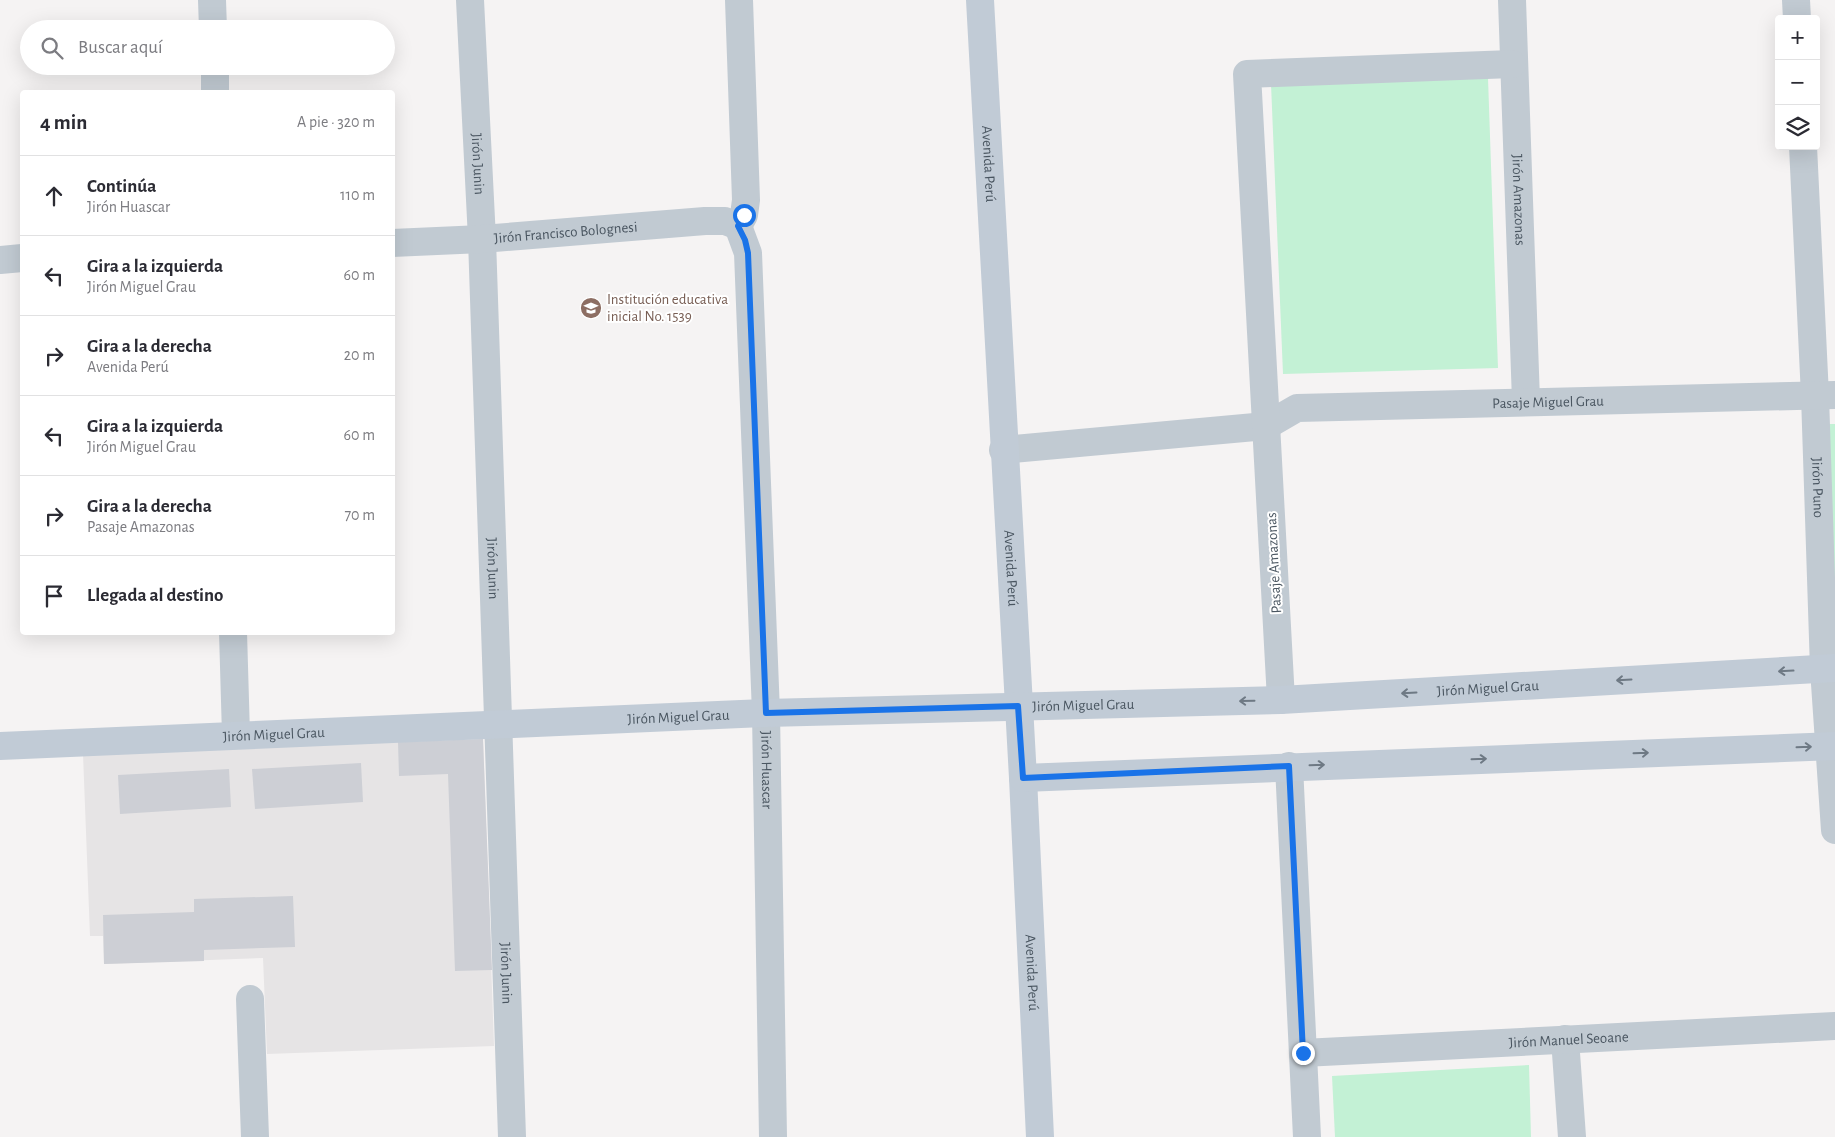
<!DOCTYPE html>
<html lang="es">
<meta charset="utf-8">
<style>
:root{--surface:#fff;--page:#f2f2f3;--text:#2b2b33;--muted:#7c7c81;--line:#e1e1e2}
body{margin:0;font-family:"Alegreya Sans",sans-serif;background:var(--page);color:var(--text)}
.controls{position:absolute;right:15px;top:15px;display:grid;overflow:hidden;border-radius:5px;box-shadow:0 5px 20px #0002}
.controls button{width:45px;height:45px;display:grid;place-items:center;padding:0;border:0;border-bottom:1px solid var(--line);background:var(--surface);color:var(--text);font:25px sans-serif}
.stop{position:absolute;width:15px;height:15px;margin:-11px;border:4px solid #1a73e8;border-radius:50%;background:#fff}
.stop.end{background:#1a73e8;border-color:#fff;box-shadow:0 1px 5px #0008}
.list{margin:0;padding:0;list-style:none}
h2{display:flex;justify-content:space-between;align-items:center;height:65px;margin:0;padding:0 20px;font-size:21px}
h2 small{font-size:16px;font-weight:400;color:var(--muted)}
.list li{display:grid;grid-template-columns:32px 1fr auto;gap:15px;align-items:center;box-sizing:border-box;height:80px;padding:0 20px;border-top:1px solid var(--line)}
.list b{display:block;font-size:19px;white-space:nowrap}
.list p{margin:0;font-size:16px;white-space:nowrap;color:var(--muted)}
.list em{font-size:16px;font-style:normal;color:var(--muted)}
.icon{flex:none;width:28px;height:28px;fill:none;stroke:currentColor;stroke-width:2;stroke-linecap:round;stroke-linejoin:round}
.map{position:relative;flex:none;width:1835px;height:1137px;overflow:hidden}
.search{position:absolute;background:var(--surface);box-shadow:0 5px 20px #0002;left:20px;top:20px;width:375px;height:55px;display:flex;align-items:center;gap:12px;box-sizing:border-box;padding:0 18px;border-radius:28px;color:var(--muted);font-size:19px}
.panel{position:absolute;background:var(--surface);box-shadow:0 5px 20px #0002;left:20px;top:90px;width:375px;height:545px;border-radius:5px}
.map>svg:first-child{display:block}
</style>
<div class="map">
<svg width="1835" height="1137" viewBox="0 0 1835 1137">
<rect width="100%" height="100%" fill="#f5f3f3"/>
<path fill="#e6e4e5" d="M483,739L494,1046L267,1054L263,958L104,964L103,936H90L83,754Z"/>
<g fill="#c3f1d5">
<path d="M1488,78L1498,368L1283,374L1271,84Z"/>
<path d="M1827,424H1835V596Z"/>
<path d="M1529,1065L1531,1137H1335L1332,1076Z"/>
</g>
<g fill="#cdcfd5">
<path d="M483,739L492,970L455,971L448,774L399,776L398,742Z"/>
<path d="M361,763L363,802L255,809L252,769Z"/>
<path d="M229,769L231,807L120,814L118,775Z"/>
<path d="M293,896L295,947L204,950V961L104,964L103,915L194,912V899Z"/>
</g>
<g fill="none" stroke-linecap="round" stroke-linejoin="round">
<g stroke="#c1cad2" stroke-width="28">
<path d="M212,0L213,29"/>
<path id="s1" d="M470,0L482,239L512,1137"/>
<path id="s2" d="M1512,0L1526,401"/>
<path d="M1796,0L1797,19"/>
<path d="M215,66V92"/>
<path id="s3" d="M1803,146L1815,396L1824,669L1835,830"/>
<path id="s4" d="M738,226L748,253L766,713L773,1137"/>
<path d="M738,226L744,215L746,200L739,0"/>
<path id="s5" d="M392,243L482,239L705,221H725L738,226"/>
<path d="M0,260L22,258"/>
<path id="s6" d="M1003,450L1266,426L1297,408L1835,395"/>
<path d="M233,632L236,735"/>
<path d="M1281,700L1247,74L1512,64"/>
<path d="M1289,766L1307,1137"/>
<path d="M250,999L255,1137"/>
<path d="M1565,1039L1572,1137"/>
<path id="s7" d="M1303,1053L1835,1026"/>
</g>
<g stroke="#c1cbd6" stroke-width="28">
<path id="s8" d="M980,0L1023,778L1040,1137"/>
<path id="s9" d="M0,746L766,713L1281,700L1835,668"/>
<path d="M1023,778L1835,746"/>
</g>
</g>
<defs><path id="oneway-shaft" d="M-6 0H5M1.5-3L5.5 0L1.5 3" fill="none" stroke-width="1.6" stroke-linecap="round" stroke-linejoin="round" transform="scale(1.25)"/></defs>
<g stroke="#6e7984">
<use href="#oneway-shaft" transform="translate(1786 671) rotate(177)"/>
<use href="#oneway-shaft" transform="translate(1624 680) rotate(177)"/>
<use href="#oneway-shaft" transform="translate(1409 693) rotate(177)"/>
<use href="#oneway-shaft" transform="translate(1247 701) rotate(179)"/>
<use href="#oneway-shaft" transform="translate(1804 747) rotate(-2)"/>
<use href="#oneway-shaft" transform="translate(1641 753) rotate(-2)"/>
<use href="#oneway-shaft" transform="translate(1479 759) rotate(-2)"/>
<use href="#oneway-shaft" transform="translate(1317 765) rotate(-2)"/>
</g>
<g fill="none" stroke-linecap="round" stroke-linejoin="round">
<path stroke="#1a73e8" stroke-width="6" d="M744,215L738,226L745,240L748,253L766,713L1018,706L1023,778L1289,766L1303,1053"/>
</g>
<defs>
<g id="school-disc" transform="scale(1.125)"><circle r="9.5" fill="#8d6e63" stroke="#fff"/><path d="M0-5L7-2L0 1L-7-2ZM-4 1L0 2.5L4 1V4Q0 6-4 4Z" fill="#fff"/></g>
</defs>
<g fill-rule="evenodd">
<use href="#school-disc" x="591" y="308"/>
</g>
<g text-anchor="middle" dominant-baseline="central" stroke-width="4" stroke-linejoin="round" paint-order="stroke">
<g font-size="15" fill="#4a5661" stroke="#fff">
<text stroke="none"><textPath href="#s1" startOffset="164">Jirón Junin</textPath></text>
<text stroke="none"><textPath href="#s8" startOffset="164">Avenida Perú</textPath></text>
<text stroke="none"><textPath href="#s2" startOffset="200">Jirón Amazonas</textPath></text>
<text stroke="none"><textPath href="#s5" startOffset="174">Jirón Francisco Bolognesi</textPath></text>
<text stroke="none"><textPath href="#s6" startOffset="551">Pasaje Miguel Grau</textPath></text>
<text stroke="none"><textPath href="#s3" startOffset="342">Jirón Puno</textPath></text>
<text transform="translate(1274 563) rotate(-93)">Pasaje Amazonas</text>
<text stroke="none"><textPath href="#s1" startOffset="569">Jirón Junin</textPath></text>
<text stroke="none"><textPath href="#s8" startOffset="569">Avenida Perú</textPath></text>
<text stroke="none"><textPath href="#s9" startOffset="1489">Jirón Miguel Grau</textPath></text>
<text stroke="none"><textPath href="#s9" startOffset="1084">Jirón Miguel Grau</textPath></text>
<text stroke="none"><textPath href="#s9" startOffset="679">Jirón Miguel Grau</textPath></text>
<text stroke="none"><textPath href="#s9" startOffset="274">Jirón Miguel Grau</textPath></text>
<text stroke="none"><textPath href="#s4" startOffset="546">Jirón Huascar</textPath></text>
<text stroke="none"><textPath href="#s1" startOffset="974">Jirón Junin</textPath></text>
<text stroke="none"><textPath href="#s8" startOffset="974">Avenida Perú</textPath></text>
<text stroke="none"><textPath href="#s7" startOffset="266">Jirón Manuel Seoane</textPath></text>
</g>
<g font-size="15" fill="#785e54" stroke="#fff" text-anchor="start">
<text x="607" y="299">Institución educativa<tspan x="607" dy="17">inicial No. 1539</tspan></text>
</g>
</g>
</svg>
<div class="controls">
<button>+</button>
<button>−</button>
<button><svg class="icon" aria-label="layers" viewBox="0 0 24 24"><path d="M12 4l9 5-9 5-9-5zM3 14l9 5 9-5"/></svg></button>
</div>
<div class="stop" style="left:744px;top:215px"></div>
<div class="stop end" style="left:1303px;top:1053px"></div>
<div class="search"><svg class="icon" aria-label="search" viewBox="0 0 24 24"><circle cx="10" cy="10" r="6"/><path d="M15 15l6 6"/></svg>Buscar aquí</div>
<section class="panel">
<h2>4 min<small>A pie · 320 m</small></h2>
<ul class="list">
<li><svg class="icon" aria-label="ahead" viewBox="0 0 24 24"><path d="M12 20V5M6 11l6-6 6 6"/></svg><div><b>Continúa</b><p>Jirón Huascar</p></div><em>110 m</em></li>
<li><svg class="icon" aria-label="left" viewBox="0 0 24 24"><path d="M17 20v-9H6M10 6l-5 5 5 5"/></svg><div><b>Gira a la izquierda</b><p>Jirón Miguel Grau</p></div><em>60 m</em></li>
<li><svg class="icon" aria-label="right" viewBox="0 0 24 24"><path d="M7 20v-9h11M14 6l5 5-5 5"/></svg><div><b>Gira a la derecha</b><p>Avenida Perú</p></div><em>20 m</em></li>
<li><svg class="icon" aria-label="left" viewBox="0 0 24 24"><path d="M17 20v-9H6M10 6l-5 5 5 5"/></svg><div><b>Gira a la izquierda</b><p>Jirón Miguel Grau</p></div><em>60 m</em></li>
<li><svg class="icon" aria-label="right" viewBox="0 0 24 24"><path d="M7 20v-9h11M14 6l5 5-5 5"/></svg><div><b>Gira a la derecha</b><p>Pasaje Amazonas</p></div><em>70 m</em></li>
<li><svg class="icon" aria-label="arrive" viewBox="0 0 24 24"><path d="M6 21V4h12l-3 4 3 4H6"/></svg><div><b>Llegada al destino</b></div></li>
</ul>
</section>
</div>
